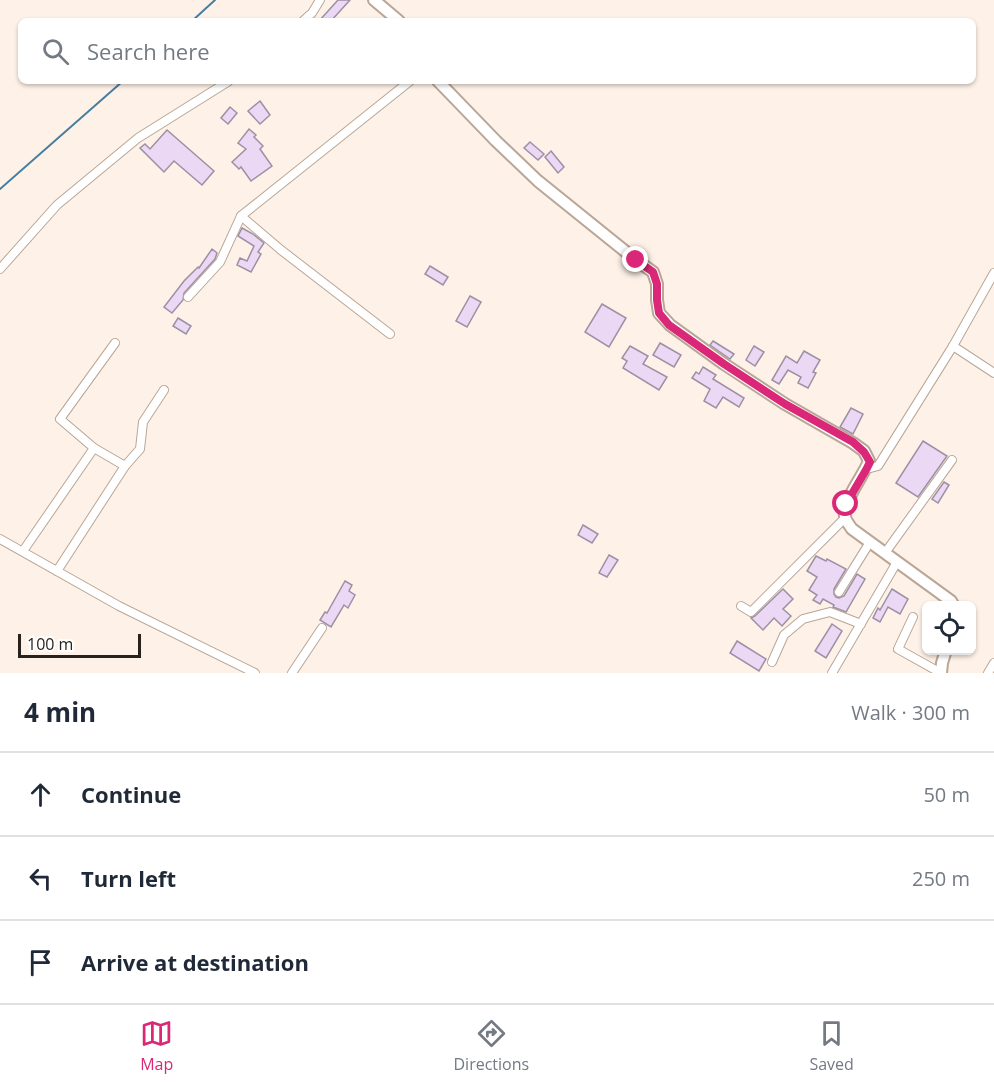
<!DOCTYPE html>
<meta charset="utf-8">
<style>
:root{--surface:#fff;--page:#f6f6f7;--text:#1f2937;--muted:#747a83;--line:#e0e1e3;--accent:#db2777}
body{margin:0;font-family:"Open Sans",sans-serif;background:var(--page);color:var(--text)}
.controls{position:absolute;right:18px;bottom:18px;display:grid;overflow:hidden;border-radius:9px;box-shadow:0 2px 4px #0004}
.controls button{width:54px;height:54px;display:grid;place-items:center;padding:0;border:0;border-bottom:2px solid var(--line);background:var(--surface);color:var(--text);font:30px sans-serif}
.scale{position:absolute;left:18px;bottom:15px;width:123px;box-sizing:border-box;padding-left:6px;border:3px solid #29221c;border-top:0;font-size:16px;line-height:21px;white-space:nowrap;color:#29221c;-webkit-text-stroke:4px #fff;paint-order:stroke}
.stop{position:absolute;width:18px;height:18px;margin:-14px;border:4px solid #db2777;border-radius:50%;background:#fff}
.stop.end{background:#db2777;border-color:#fff;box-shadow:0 2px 6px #0008}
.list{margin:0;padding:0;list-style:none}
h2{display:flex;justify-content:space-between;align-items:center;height:78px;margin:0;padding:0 24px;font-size:26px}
h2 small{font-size:20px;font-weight:400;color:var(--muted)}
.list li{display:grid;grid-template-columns:39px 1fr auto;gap:18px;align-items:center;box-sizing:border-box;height:84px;padding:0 24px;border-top:2px solid var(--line)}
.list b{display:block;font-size:22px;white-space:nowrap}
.list em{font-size:20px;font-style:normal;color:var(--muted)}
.icon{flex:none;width:33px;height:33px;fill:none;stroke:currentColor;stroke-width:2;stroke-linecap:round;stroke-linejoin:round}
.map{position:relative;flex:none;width:994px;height:673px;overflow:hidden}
.search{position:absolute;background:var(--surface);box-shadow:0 2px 4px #0004;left:18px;right:18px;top:18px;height:66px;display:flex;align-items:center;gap:15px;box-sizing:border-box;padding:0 21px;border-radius:9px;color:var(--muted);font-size:22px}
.sheet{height:330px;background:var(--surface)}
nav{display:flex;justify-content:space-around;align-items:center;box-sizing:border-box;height:84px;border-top:2px solid var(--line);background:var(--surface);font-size:16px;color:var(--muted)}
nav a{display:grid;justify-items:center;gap:3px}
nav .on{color:var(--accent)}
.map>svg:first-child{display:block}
</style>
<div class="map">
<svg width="994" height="673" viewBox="0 0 994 673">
<rect width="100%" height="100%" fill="#fef2e8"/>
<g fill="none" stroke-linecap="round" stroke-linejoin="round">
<g stroke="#477d9f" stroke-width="2">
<path d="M192,21L215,0"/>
<path d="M0,189L123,81"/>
</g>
</g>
<g fill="#ead8f5" stroke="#9c90a4" stroke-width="1.5">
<path d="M338,0H350L331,21H319Z"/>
<path d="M260,101L270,115L260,124L248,111Z"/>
<path d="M230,107L237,113L228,124L221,118Z"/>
<path d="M249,129L256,135L254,137L263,146L260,149L272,166L251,181L241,167L239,169L232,162L246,149L238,143Z"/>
<path d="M167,130L214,171L202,185L174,161L164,172L140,148L145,144L150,149Z"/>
<path d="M530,142L544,154L538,160L524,148Z"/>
<path d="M551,151L564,167L558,173L545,157Z"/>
<path d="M242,228L253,234L264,243L258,252L261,254L251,272L237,265L240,258L247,261L254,246L238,236Z"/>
<path d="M212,249L217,253L215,259L184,293L183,300L172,313L164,307L184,281L198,267L199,268Z"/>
<path d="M430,266L448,277L443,285L425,274Z"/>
<path d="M470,296L481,302L467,327L456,321Z"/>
<path d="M602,304L626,318L609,347L585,332Z"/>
<path d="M178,318L191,326L186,334L173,326Z"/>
<path d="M713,341L734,354L730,359L710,345Z"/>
<path d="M660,343L681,355L674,367L653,355Z"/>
<path d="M630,346L648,356L643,364L667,377L659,390L623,368L627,361L622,358Z"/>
<path d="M754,346L764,352L755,366L746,360Z"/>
<path d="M804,351L820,360L813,372L816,373L808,388L798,383L801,377L788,370L779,384L772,380L786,356L797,363Z"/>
<path d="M703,367L716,375L713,379L744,398L739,407L723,397L716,408L704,401L710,389L692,378L696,372L699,374Z"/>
<path d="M851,408L863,414L853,434L840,427Z"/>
<path d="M923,441L947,456L918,497L896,483Z"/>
<path d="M944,482L949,485L938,503L932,499Z"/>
<path d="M583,525L598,534L592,543L578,535Z"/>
<path d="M609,555L618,560L607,577L599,573Z"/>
<path d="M816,556L826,561L827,559L846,569L834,589V594L836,597L839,598L844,596L857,574L865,579L846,612L833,607L834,605L823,599L820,604L813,600L817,595L809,590L817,577L807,571Z"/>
<path d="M345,581L352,585L349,591L355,595L348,608L344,605L331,627L320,620L325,612L327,613Z"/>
<path d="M783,589L793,599L783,609L791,616L782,626L774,618L763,630L751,618L755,616Z"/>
<path d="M892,589L908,599L900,614L888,607L880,622L873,618L878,608L880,610Z"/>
<path d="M832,624L842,631L826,658L815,651Z"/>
<path d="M737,641L766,659L759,671L730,653Z"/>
</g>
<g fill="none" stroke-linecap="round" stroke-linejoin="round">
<g stroke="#b9a696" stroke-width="10">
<g id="street">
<path d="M303,21L312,13L320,0"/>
<path d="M241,216L281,250L390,334"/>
<path d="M0,269L57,205L138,138L229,81"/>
<path d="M188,297L220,262L241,216L410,81"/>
<path d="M115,343L60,419L94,448L125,466"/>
<path d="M953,346L994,373"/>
<path d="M867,469L878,466L953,346L994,273"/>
<path d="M0,539L119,606L255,673"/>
<path d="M23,551L94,448"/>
<path d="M885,553L952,460"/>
<path d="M57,571L125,466L140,449L143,422L164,390"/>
<path d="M839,592L870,542"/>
<path d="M741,606L751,612L845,518"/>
<path d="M913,617L898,649L941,673"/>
<path d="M772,662L784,635L803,619L830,612L861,624"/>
<path d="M292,673L322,628"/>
<path d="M832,673L897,562"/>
<path d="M988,673L994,663"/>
</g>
</g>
<g stroke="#b9a696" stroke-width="14">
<g id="secondary">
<path d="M374,0L399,21"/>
<path d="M438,81L496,141L538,181L636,260L653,272L657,284V300L659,313L670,325L724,364L785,404L853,443L864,451L869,461C864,475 842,502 845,516C845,520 850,526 852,529L951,601L954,606"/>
<path d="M941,673L942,663L946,650"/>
</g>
</g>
<use href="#street" stroke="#fff" stroke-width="8"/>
<use href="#secondary" stroke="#fff" stroke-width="10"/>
</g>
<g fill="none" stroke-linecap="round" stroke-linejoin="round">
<path stroke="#db2777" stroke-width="8" d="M636,260L653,272L657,284V300L659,313L669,325L724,364L785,404L853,442L864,452L870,462L866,470L846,504"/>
</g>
</svg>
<div class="controls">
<button><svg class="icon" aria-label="locate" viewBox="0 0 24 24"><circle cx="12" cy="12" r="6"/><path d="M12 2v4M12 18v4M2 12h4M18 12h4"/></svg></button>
</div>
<div class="scale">100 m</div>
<div class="stop" style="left:846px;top:504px"></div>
<div class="stop end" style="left:636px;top:260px"></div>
<div class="search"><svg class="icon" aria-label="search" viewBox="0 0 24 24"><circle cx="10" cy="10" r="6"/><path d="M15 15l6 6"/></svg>Search here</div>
</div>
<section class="sheet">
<h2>4 min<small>Walk · 300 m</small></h2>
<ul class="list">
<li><svg class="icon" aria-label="ahead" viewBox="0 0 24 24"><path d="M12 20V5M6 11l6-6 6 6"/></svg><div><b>Continue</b></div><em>50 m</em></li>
<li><svg class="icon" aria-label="left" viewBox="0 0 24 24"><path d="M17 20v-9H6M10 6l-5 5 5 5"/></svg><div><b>Turn left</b></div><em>250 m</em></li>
<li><svg class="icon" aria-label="arrive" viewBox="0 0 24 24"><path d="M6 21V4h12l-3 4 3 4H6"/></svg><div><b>Arrive at destination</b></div></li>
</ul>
</section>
<nav>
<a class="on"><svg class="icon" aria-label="map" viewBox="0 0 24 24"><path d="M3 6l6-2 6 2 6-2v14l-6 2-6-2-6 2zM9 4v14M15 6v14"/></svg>Map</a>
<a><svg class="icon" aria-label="directions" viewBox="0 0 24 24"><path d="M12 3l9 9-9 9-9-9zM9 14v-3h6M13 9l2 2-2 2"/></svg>Directions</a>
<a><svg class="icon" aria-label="saved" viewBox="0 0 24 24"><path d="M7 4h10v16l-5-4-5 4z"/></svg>Saved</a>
</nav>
